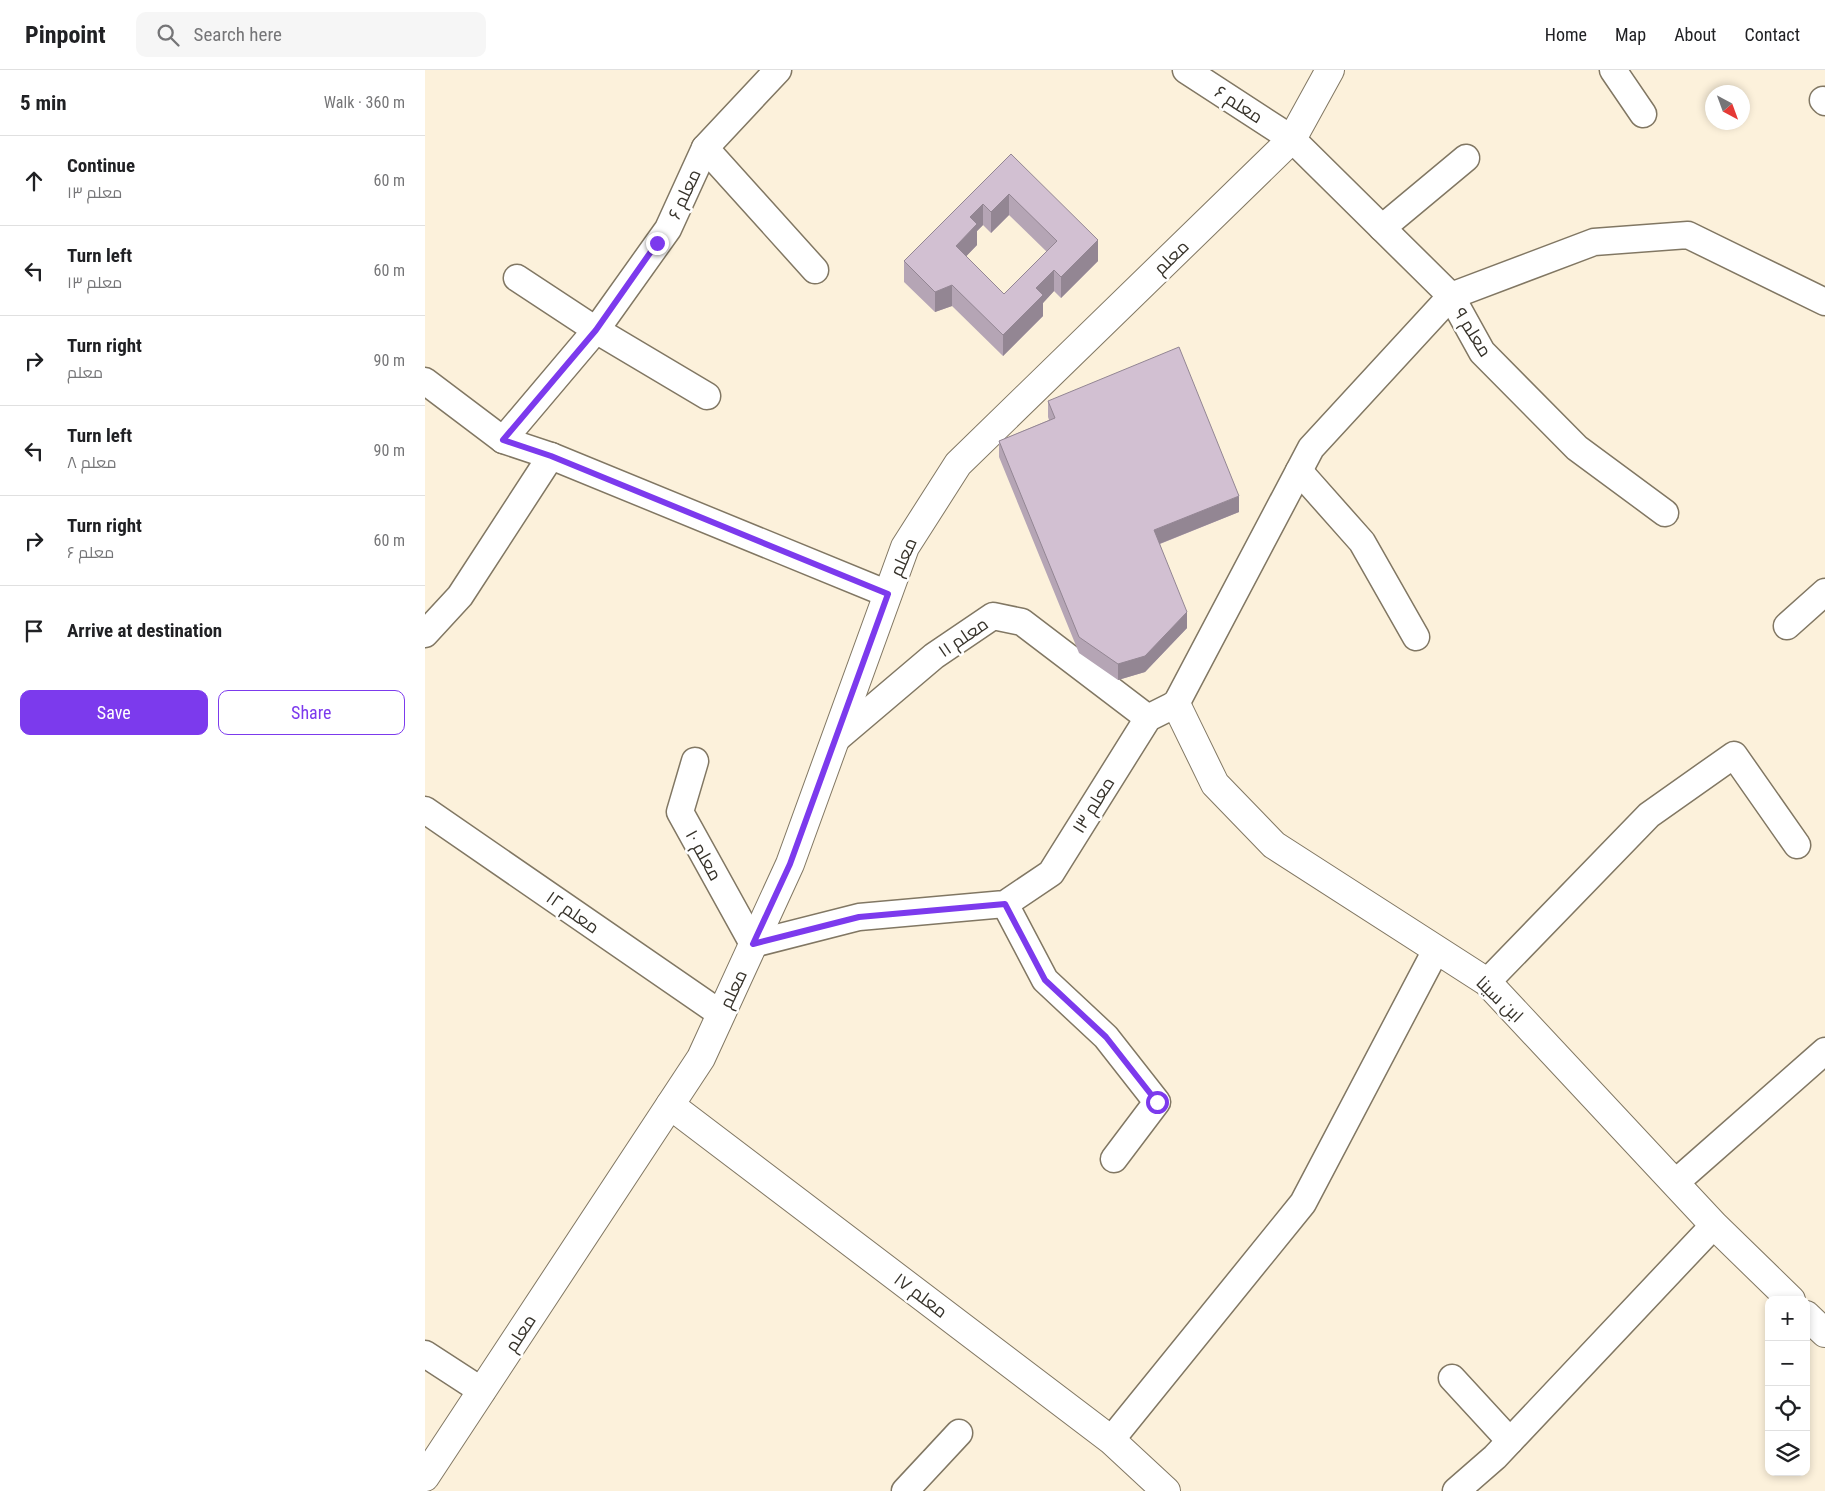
<!DOCTYPE html>
<meta charset="utf-8">
<style>
:root{--surface:#fff;--page:#f6f6f6;--text:#202124;--muted:#757577;--line:#e0e0e0;--accent:#7c3aed}
body{margin:0;font-family:"Roboto Condensed",Cairo,sans-serif;background:var(--page);color:var(--text)}
.controls{position:absolute;right:15px;bottom:15px;display:grid;overflow:hidden;border-radius:10px;box-shadow:0 2px 8px #0003}
.controls button{width:45px;height:45px;display:grid;place-items:center;padding:0;border:0;border-bottom:1px solid var(--line);background:var(--surface);color:var(--text);font:25px sans-serif}
.compass{position:absolute;left:1280px;top:15px;width:45px;height:45px;border-radius:50%;background:var(--surface);box-shadow:0 2px 8px #0003;rotate:139deg}
.stop{position:absolute;width:15px;height:15px;margin:-11px;border:4px solid #7c3aed;border-radius:50%;background:#fff}
.stop.end{background:#7c3aed;border-color:#fff;box-shadow:0 1px 5px #0008}
.list{margin:0;padding:0;list-style:none}
h2{display:flex;justify-content:space-between;align-items:center;height:65px;margin:0;padding:0 20px;font-size:21px}
h2 small{font-size:16px;font-weight:400;color:var(--muted)}
.list li{display:grid;grid-template-columns:32px 1fr auto;gap:15px;align-items:center;box-sizing:border-box;height:90px;padding:0 20px;border-top:1px solid var(--line)}
.list b{display:block;font-size:19px;white-space:nowrap}
.list p{margin:0;font-size:16px;white-space:nowrap;color:var(--muted)}
.list em{font-size:16px;font-style:normal;color:var(--muted)}
.actions{display:flex;gap:10px;padding:15px 20px}
.actions a{flex:1;padding:11px 0;border:1px solid var(--accent);border-radius:10px;text-align:center;font-size:18px;color:var(--accent)}
.actions .main{background:var(--accent);color:#fff}
.icon{flex:none;width:28px;height:28px;fill:none;stroke:currentColor;stroke-width:2;stroke-linecap:round;stroke-linejoin:round}
.map{position:relative;flex:none;width:1400px;height:1421px;overflow:hidden}
header{display:flex;align-items:center;gap:30px;box-sizing:border-box;height:70px;padding:0 25px;background:var(--surface);border-bottom:1px solid var(--line)}
header strong{font-size:24px}
nav{display:flex;gap:28px;margin-inline-start:auto;font-size:18px}
.search{width:350px;height:45px;background:var(--page);display:flex;align-items:center;gap:12px;box-sizing:border-box;padding:0 18px;border-radius:10px;color:var(--muted);font-size:19px}
main{display:flex}
aside{flex:1;background:var(--surface)}
.map>svg:first-child{display:block}
</style>
<header>
<strong>Pinpoint</strong>
<div class="search"><svg class="icon" aria-label="search" viewBox="0 0 24 24"><circle cx="10" cy="10" r="6"/><path d="M15 15l6 6"/></svg>Search here</div>
<nav><a>Home</a><a>Map</a><a>About</a><a>Contact</a></nav>
</header>
<main>
<aside>
<h2>5 min<small>Walk · 360 m</small></h2>
<ul class="list">
<li><svg class="icon" aria-label="ahead" viewBox="0 0 24 24"><path d="M12 20V5M6 11l6-6 6 6"/></svg><div><b>Continue</b><p>معلم ۱۳</p></div><em>60 m</em></li>
<li><svg class="icon" aria-label="left" viewBox="0 0 24 24"><path d="M17 20v-9H6M10 6l-5 5 5 5"/></svg><div><b>Turn left</b><p>معلم ۱۳</p></div><em>60 m</em></li>
<li><svg class="icon" aria-label="right" viewBox="0 0 24 24"><path d="M7 20v-9h11M14 6l5 5-5 5"/></svg><div><b>Turn right</b><p>معلم</p></div><em>90 m</em></li>
<li><svg class="icon" aria-label="left" viewBox="0 0 24 24"><path d="M17 20v-9H6M10 6l-5 5 5 5"/></svg><div><b>Turn left</b><p>معلم ۸</p></div><em>90 m</em></li>
<li><svg class="icon" aria-label="right" viewBox="0 0 24 24"><path d="M7 20v-9h11M14 6l5 5-5 5"/></svg><div><b>Turn right</b><p>معلم ۶</p></div><em>60 m</em></li>
<li><svg class="icon" aria-label="arrive" viewBox="0 0 24 24"><path d="M6 21V4h12l-3 4 3 4H6"/></svg><div><b>Arrive at destination</b></div></li>
</ul>
<div class="actions"><a class="main">Save</a><a>Share</a></div>
</aside>
<div class="map">
<svg width="1400" height="1421" viewBox="0 0 1400 1421">
<rect width="100%" height="100%" fill="#fcf1db"/>
<g fill="none" stroke-linecap="round" stroke-linejoin="round">
<g stroke="#817763" stroke-width="29">
<g id="minor">
<path d="M761,0L867,69L1026,226L1057,282L1152,378L1240,443"/>
<path d="M1188,0L1218,44"/>
<path d="M1398,30L1400,32"/>
<path d="M280,78L390,200"/>
<path d="M957,158L1041,88"/>
<path d="M92,208L171,260L282,326"/>
<path d="M0,311L78,370L126,386L463,524"/>
<path d="M78,370L171,260L243,159L280,78L353,0"/>
<path d="M874,401L937,472L991,567"/>
<path d="M1362,556L1400,522"/>
<path d="M0,564L35,526L126,386"/>
<path d="M410,670L509,586L568,546L597,552L723,648"/>
<path d="M270,691L255,742L328,874L434,847L580,834L626,803L723,648L751,634L886,378L1026,226L1169,172L1263,165L1400,232"/>
<path d="M0,740L296,944"/>
<path d="M580,834L620,910L681,967L732,1032L689,1089"/>
<path d="M1062,912L1224,745L1309,685L1372,775"/>
<path d="M1250,1113L1400,981"/>
<path d="M0,1284L57,1321"/>
<path d="M1027,1308L1085,1371"/>
<path d="M686,1370L878,1133L1011,880"/>
<path d="M480,1421L534,1363"/>
<path d="M1031,1421L1070,1387L1289,1155"/>
</g>
</g>
<g stroke="#817763" stroke-width="30">
<g id="tertiary">
<path d="M751,634L790,714L849,775L1062,912L1289,1155L1366,1230"/>
<path d="M245,1035L686,1370L741,1421"/>
<path d="M1381,1245L1400,1263"/>
<path d="M0,1407L276,988L365,794L480,477L533,394L867,69L905,0"/>
</g>
</g>
<use href="#minor" stroke="#fff" stroke-width="26"/>
<use href="#tertiary" stroke="#fff" stroke-width="28"/>
</g>
<g fill="#b5a5b5" fill-rule="evenodd">
<path d="M586,84L673,191L636,228L629,221L618,233V246L578,286L527,236L510,242L479,212V191ZM584,145L622,182L579,224L541,186L552,175V161L558,155L566,163Z"/>
<path d="M623,331L814,442L735,474L762,558L720,602L693,610L654,583L574,387V371L624,350L623,347Z"/>
</g>
<g fill="#938693">
<path d="M584,124V145L566,163V142Z"/>
<path d="M558,134V155L552,161V175L531,197V176L545,147Z"/>
<path d="M673,170V191L636,228V207Z"/>
<path d="M629,200V221L618,233V246L578,286V265L611,218Z"/>
<path d="M527,215V236L510,242V222Z"/>
<path d="M814,426V442L729,476V460Z"/>
<path d="M762,542V558L720,602L693,610V594Z"/>
</g>
<g fill="#d2c0d2" stroke="#938693" fill-rule="evenodd">
<path d="M586,84L673,170L636,207L629,200L611,218L618,225L578,265L527,215L510,222L479,191ZM584,124L632,171L579,224L531,176L552,154L545,147L558,134L566,142Z"/>
<path d="M754,277L814,426L729,460L762,542L720,586L693,594L654,567L574,371L630,348L623,331Z"/>
</g>
<g fill="none" stroke-linecap="round" stroke-linejoin="round">
<path stroke="#7c3aed" stroke-width="6" d="M232,173L171,260L78,370L126,386L463,524L365,794L328,874L434,847L580,834L620,910L681,967L732,1032"/>
</g>
<g text-anchor="middle" dominant-baseline="central" stroke-width="5" stroke-linejoin="round" paint-order="stroke">
<g font-size="18" fill="#37332b" stroke="#fff">
<text transform="translate(814 34) rotate(33)">معلم ۶</text>
<text transform="translate(259 124) rotate(-65)">معلم ۶</text>
<text transform="translate(746 187) rotate(-44)">معلم</text>
<text transform="translate(1048 262) rotate(58)">معلم ۹</text>
<text transform="translate(478 487) rotate(-66)">معلم</text>
<text transform="translate(538 567) rotate(-34)">معلم ۱۱</text>
<text transform="translate(668 735) rotate(-58)">معلم ۱۳</text>
<text transform="translate(279 785) rotate(61)">معلم ۱۰</text>
<text transform="translate(148 842) rotate(35)">معلم ۱۲</text>
<text transform="translate(308 919) rotate(-65)">معلم</text>
<text transform="translate(1075 929) rotate(44)">ابن سینا</text>
<text transform="translate(496 1225) rotate(37)">معلم ۱۷</text>
<text transform="translate(95 1263) rotate(-57)">معلم</text>
</g>
</g>
</svg>
<div class="controls">
<button>+</button>
<button>−</button>
<button><svg class="icon" aria-label="locate" viewBox="0 0 24 24"><circle cx="12" cy="12" r="6"/><path d="M12 2v4M12 18v4M2 12h4M18 12h4"/></svg></button>
<button><svg class="icon" aria-label="layers" viewBox="0 0 24 24"><path d="M12 4l9 5-9 5-9-5zM3 14l9 5 9-5"/></svg></button>
</div>
<svg class="compass" viewBox="-18 -18 36 36"><path d="M0-13l5 13h-10z" fill="#e53935"/><path d="M0 13l5-13h-10z" fill="#757577"/></svg>
<div class="stop" style="left:732px;top:1032px"></div>
<div class="stop end" style="left:232px;top:173px"></div>
</div>
</main>
